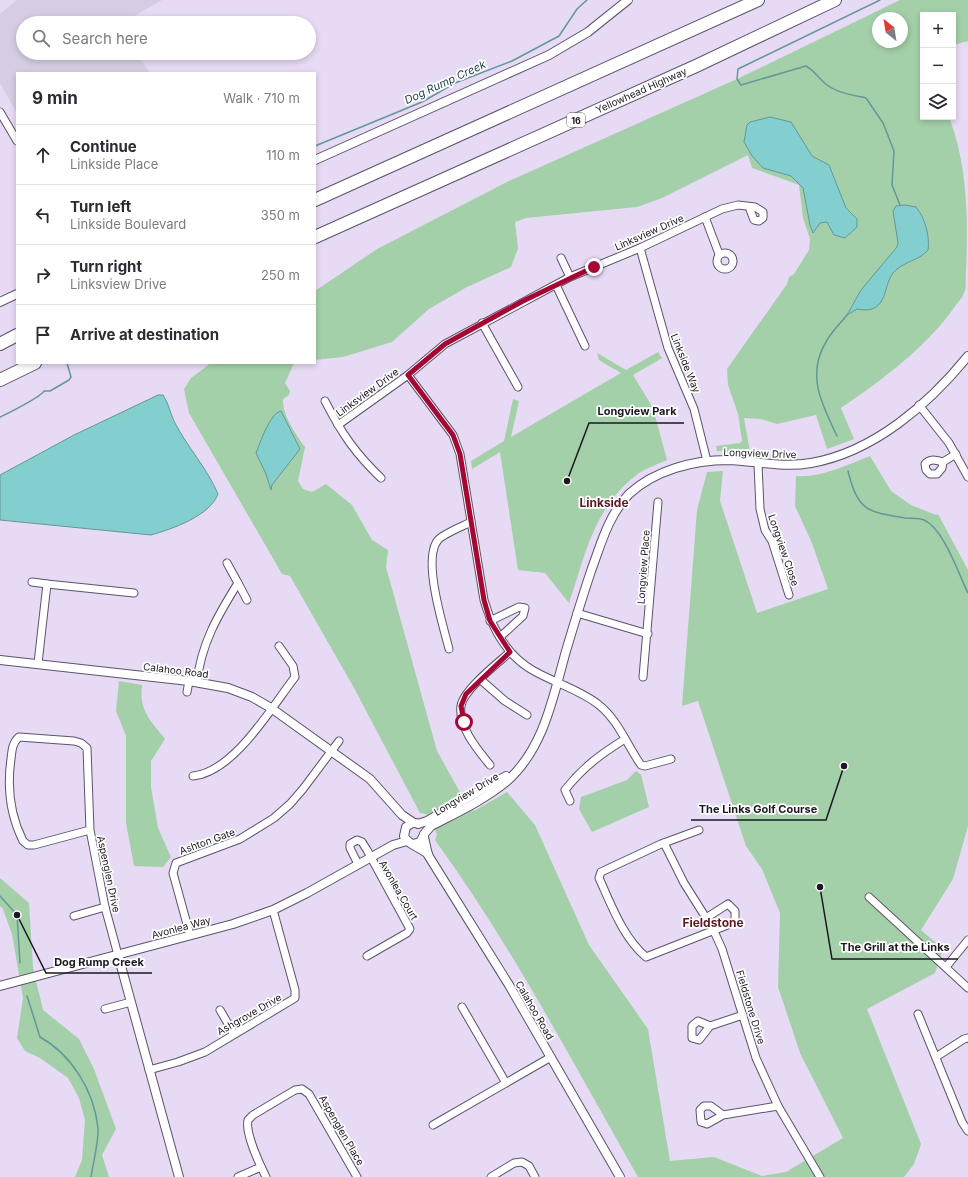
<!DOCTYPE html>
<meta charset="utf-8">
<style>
:root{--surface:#fff;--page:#f7f7f7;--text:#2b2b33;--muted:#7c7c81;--line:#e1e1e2}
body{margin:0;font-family:Inter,sans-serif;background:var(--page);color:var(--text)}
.controls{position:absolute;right:12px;top:12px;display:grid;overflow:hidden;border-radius:0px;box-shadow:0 2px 6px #0003}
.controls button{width:36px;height:36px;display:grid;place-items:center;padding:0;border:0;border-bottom:1px solid var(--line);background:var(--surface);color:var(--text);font:20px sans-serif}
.compass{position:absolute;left:872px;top:12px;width:36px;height:36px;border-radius:50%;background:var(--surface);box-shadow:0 2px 6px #0003;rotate:330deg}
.stop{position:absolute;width:12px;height:12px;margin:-9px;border:3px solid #a40735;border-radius:50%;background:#fff}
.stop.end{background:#a40735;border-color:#fff;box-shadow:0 1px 4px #0008}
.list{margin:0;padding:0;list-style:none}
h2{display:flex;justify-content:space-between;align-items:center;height:52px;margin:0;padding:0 16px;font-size:17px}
h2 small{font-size:13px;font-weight:400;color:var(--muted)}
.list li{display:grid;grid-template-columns:26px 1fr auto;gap:12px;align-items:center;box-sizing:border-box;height:60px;padding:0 16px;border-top:1px solid var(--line)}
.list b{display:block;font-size:15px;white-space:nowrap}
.list p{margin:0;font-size:13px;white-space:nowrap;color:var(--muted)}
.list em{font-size:13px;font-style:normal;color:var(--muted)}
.icon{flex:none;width:22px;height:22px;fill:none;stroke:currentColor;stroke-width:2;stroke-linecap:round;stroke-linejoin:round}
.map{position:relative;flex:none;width:968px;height:1177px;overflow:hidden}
.search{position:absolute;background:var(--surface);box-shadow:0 2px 6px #0003;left:16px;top:16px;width:300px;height:44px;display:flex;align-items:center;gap:10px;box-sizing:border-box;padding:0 14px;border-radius:22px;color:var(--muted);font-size:15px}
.panel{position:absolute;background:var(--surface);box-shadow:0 2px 6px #0003;left:16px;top:72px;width:300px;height:292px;border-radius:0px}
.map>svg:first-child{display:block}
</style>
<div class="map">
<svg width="968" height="1177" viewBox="0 0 968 1177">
<rect width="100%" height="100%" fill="#e6daf4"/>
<path fill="#d7cde2" d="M17,0H162L122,23H23V53H136L150,73H17V113L0,83V14Z"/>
<g fill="#a3d0a8" fill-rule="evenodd">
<path d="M900,0H968V41L953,45V15H923V117H949C968,166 968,220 966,272C965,278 967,287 964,293C963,297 958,302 956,305C928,346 881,381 841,408L854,439L827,449L816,415L777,424L761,419L744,418L750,452L717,451L716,446L740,443L742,441L738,414L728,385L727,369L787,284L789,277L794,274L809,250L810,239L803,218L799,185L752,168L748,155L662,198L637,207L526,218L515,222L518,248L511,267L467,287L429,309L392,342L343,357L315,360V291L377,249L509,181L737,79ZM878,18H902V42H878Z"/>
<path d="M658,352L662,358L633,375L653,408L667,460C658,464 647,468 639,473C594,506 586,553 569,603L545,573L518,570L500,452L472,469L471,461L504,441L513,399L519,401L511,437L621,373L599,360L597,353L626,370Z"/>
<path d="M211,363H294L285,383L290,391L289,395L283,399C282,415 296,434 305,447L298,481L303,489L312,492L326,484L352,505L372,540L388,550L386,567L437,751L461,794L474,811L507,792L535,825L589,945L648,1029L670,1161L714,1157L762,1176L786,1172L843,1138L800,1053L778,987L780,913L762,869L746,846L698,701L682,706L697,510L707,472L723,471L720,501L757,613L828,589L812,543L795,506L796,476C821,478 847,465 870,456L891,491L911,505L936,515L938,514L968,570V826L953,879L921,930L943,949L935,973L867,1009L921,1144L914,1164L904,1177H638C573,1063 512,946 435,840L437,834L426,814L420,813L353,686L290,576L282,574L189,413L184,389L191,378Z"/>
<path d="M119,681L142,685C139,711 150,720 165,739L151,761V787L158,828L171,857L163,867L134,866L126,823V736L116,711Z"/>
<path d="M636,771L641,775L649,807L592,832L579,809L581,797L627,780Z"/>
<path d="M0,878L29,903L33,968L43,1010L79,1039L94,1069L116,1129L102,1155L109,1177H75L82,1160L85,1120L79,1098L68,1078L40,1058L25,1051L17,1038L23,998L12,934L3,909L0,906Z"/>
</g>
<g fill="#83cece" stroke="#64979a">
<path d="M770,117L791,122L812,156L829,165L846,208L857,219V227L845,238L834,235L827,222L820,223L813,233L810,225L803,188L791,176L763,168L752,156L744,142L747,125L750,122Z"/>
<path d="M905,205L916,207C925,218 930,236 928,250C920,260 906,261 896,270C881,282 891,316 857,309L847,315L861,290L897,247L898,243L893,211L896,206Z"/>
<path d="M158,395H163C169,404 170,413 175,423C188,448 207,468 218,494C210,516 172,529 151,535L0,520V475L74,435Z"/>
<path d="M281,411L300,449L272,485L271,490L266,474L256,453C260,443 270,413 281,411Z"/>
</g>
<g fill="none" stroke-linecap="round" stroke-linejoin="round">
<g stroke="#64979a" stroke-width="1.5">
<path d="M880,0L738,69L737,79L741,85L806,66C815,71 819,79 827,85C838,93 853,95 866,98L883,123L894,151L892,185L900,205"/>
<path d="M315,146L422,102L455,83L512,61L559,36L577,9L587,0"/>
<path d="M0,417C9,413 42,396 44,391H50L69,380L71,377L67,363"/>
<path d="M837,436C822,405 806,375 826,342C831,332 840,324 847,315"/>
<path d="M848,471C858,511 867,512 905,518C911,518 919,518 924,520C944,529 958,573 968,593"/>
<path d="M0,896L17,915L20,963"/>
<path d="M27,996L40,1037C72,1055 94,1091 98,1128C99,1141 93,1163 91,1177"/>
</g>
<g stroke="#5d5369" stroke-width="9">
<g id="minor">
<path d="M0,112L17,141"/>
<path d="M705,217L719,254"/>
<path d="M640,248L668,348L694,409L707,461"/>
<circle cx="725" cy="261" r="8"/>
<path d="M561,258L570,277"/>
<path d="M556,285L585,346"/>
<path d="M482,323L518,387"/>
<path d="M408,375L453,435L460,454L484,600C492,628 507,656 534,671C543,676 552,680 561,684C574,690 588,696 599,705C618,720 627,745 641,765L645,766L671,759"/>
<path d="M325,401C342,434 355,453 381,478"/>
<path d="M919,405L949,443L968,477"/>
<path d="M338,425L408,375L445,344L570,277L640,248L722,209L738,205L755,207L763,212V218L759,221L754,220L749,207"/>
<path d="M943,462L942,468L937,474H930L926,470L925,464C930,458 936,460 943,462L956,454"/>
<path d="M758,464L760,509L765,530L772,541L789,595"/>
<path d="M32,582L47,584"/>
<path d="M238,583L247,600"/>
<path d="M577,613L648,634"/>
<path d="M490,621L519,607L525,608L523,616L500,637"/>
<path d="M449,649C443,625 422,559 438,540C443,534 463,526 471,522"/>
<path d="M38,663L47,584L134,593"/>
<path d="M643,677L658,502"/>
<path d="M481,680L505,701L527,715"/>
<path d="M197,682C201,644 218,615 238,583L227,563"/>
<path d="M187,692L189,681"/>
<path d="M490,765C478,750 458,727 461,706C463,690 498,663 510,652"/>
<path d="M193,776C234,772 271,708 295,677L293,666L279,646"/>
<path d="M570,801L565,790C583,767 601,754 625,739"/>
<path d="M90,830L34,845H28L23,841C10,815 7,787 11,759C12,751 12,743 19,737L74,741L81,743L87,748L90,830L105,907L118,955"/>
<path d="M699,830L661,844L601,872L599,878C611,904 623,938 646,957L730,924L735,920V911L728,904L706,918"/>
<path d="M664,843L684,883L713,929L722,949L756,1058L778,1106L820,1177"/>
<path d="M358,864L350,848V844L357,840L362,842L367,850L410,929L407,933L367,956"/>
<path d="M869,897L968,988"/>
<path d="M74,916L105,907"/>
<path d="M190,935L173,873L176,863L240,839L274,818L290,804L303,789L339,741"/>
<path d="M946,967L968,940"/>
<path d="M462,1007L506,1083"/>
<path d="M105,1009L131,1002"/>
<path d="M220,1010L234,1034"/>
<path d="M918,1014L962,1122L968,1131"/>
<path d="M710,1026L698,1021L692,1026V1038L699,1040L710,1026L743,1015"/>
<path d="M936,1057L964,1039L968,1038"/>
<path d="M149,1070L178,1062L205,1052L295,998V990L273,910"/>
<path d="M723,1115L711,1106H704L700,1110L701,1122L707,1124L723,1115L778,1106"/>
<path d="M433,1125L551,1057"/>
<path d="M238,1177L261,1167"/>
<path d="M266,1177C260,1165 245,1133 248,1120L253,1115L295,1090L302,1089L309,1094L357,1177"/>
<path d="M491,1177L514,1163L522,1162L529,1166L535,1177"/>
</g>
</g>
<g stroke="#5d5369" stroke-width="10">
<g id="tertiary">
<path d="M315,160L549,55L588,32L628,0"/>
<path d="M0,302L17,294"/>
<path d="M0,660L189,681L228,688L252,697L271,708L370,779L402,815L414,823"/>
<path d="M416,823H412L406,827L404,836C407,844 421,848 428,854"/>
<path d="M418,824L427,821L506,776"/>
<path d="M424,834L431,826C456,813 484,800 506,782C544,749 553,697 566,651C574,624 582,598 591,571C601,544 608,516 629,494C655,470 694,460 728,460C756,461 783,468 811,463C874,452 929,404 968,356"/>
<path d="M424,837L428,855L509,985L620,1177"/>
<path d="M413,844L420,842L424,835"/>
<path d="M118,955L179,1177"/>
<path d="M0,986L233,924L273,910L307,893L393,845L407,841"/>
</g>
</g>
<g stroke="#5d5369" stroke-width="14">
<g id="motorway">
<path d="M315,200L758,0"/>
<path d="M315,237L696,66L835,0"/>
<path d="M0,344L17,335"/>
<path d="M0,380L35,363"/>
</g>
</g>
<use href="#minor" stroke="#fff" stroke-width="7"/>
<use href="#tertiary" stroke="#fff" stroke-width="8"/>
<use href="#motorway" stroke="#fff" stroke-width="12"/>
</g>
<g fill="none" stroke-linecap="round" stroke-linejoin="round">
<path stroke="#a40735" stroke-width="5" d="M464,722L461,706L466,694L510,652L490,621L484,600L460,454L453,435L408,375L445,344L523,301L594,267"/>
</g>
<g text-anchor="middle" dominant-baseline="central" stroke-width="3.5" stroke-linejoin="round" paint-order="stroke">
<rect fill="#fff" stroke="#605d63" stroke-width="1" x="567" y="113" width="18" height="14" rx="3"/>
<g font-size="9" font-weight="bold" fill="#1c1720">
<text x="576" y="120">16</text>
</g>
<g font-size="10" fill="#1c1720" stroke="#fff">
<text transform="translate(641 90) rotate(-24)">Yellowhead Highway</text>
<text transform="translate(649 232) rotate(-24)">Linksview Drive</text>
<text transform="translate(686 363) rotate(68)">Linkside Way</text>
<text transform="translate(367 392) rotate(-36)">Linksview Drive</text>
<text transform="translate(760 453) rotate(2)">Longview Drive</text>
<text transform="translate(784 550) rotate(71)">Longview Close</text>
<text transform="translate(643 567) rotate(-86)">Longview Place</text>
<text transform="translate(176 670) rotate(7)">Calahoo Road</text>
<text transform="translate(466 794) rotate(-31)">Longview Drive</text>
<text transform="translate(207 841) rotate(-20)">Ashton Gate</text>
<text transform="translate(109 874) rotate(78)">Aspenglen Drive</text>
<text transform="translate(399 890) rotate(60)">Avonlea Court</text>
<text transform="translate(181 927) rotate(-15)">Avonlea Way</text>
<text transform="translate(751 1007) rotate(73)">Fieldstone Drive</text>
<text transform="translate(535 1010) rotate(60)">Calahoo Road</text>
<text transform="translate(249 1014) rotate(-30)">Ashgrove Drive</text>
<text transform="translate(342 1130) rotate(60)">Aspenglen Place</text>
</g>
<g font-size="11" font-style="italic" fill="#1b3f40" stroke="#fff">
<text transform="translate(445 82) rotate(-25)">Dog Rump Creek</text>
</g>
<g font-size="12" font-weight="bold" fill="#5d1823" stroke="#fff">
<text x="604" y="502">Linkside</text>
<text x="713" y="922">Fieldstone</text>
</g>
</g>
<path fill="none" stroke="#1c1720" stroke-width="1.5" d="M567 481L589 423H684M844 766L826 820H691M820 887L832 959H958M17 915L46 973H152"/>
<g fill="#1c1720" stroke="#fff" stroke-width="1.5">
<circle cx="567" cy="481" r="4"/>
<circle cx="844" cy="766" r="4"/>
<circle cx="820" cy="887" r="4"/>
<circle cx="17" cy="915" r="4"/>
</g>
<g font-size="11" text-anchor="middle" font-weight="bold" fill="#1c1720" stroke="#fff" stroke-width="3.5" stroke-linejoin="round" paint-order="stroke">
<text x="637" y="415">Longview Park</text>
<text x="758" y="813">The Links Golf Course</text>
<text x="895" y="951">The Grill at the Links</text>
<text x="99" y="966">Dog Rump Creek</text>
</g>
</svg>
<div class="controls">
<button>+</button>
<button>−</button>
<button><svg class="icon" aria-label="layers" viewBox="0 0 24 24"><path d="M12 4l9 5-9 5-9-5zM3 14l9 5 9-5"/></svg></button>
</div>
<svg class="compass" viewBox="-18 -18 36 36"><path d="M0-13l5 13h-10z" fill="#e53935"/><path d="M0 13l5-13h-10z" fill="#7c7c81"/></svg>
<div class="stop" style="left:464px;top:722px"></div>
<div class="stop end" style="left:594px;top:267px"></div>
<div class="search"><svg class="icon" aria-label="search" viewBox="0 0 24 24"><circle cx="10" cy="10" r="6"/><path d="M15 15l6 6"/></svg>Search here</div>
<section class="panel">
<h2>9 min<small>Walk · 710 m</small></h2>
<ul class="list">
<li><svg class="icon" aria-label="ahead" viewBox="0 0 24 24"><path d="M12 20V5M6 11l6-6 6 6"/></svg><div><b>Continue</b><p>Linkside Place</p></div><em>110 m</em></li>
<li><svg class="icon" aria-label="left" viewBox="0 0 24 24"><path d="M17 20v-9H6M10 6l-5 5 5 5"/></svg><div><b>Turn left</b><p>Linkside Boulevard</p></div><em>350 m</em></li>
<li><svg class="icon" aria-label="right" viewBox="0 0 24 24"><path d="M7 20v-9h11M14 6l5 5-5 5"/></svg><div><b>Turn right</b><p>Linksview Drive</p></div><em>250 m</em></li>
<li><svg class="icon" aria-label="arrive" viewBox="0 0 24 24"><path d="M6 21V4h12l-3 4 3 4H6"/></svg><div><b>Arrive at destination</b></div></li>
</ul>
</section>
</div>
